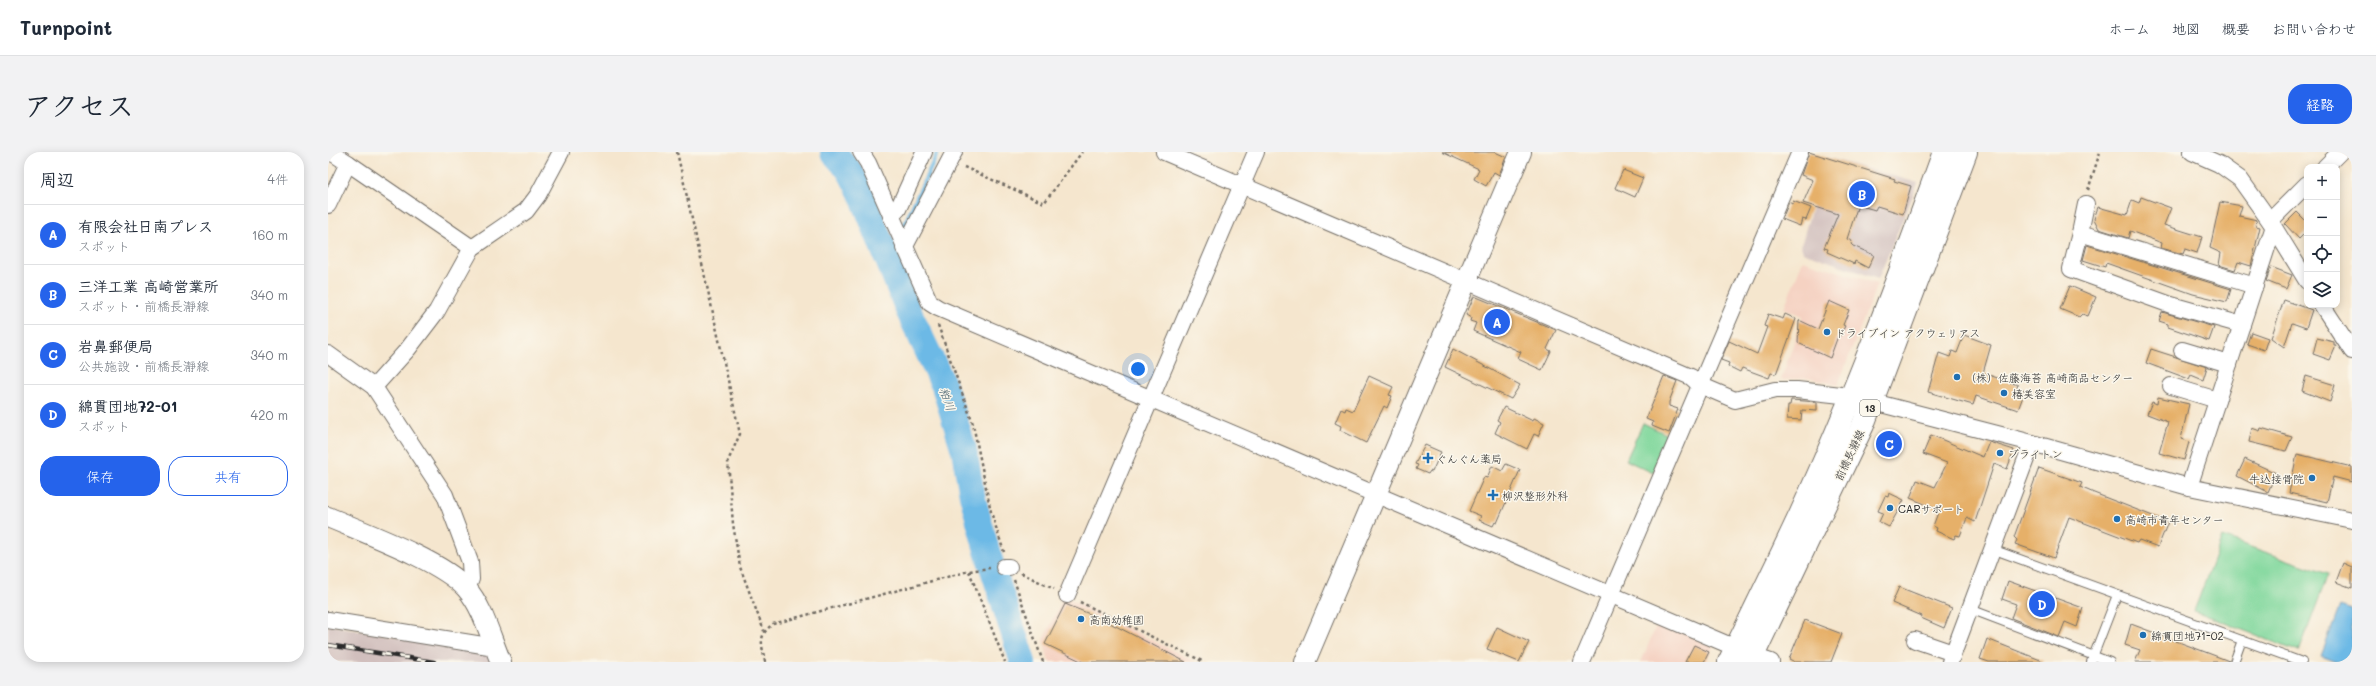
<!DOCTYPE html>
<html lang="ja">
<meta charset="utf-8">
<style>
:root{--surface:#fff;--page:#f2f2f3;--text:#1f2937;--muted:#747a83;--line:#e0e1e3;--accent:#2563eb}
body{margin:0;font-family:Mali,"Klee One",sans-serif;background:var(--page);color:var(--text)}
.controls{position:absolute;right:12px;top:12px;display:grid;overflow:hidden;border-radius:8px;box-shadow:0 2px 10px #0003}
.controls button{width:36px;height:36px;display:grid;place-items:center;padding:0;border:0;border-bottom:1px solid var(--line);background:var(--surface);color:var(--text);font:20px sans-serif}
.you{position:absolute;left:810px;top:217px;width:14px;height:14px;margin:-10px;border:3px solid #fff;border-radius:50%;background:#1a73e8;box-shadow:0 0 0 6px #1a73e833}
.badge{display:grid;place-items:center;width:26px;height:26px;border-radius:50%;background:var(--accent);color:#fff;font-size:13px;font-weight:700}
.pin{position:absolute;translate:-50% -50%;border:2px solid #fff;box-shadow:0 1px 4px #0006}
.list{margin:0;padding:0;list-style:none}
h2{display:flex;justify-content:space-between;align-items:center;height:52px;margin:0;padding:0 16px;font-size:17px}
h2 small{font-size:13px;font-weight:400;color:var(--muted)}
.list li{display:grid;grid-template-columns:26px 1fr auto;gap:12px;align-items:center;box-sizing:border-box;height:60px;padding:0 16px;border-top:1px solid var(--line)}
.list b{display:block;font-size:15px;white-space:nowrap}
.list p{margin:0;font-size:13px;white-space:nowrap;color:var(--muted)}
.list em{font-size:13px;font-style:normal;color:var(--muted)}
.actions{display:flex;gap:8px;padding:12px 16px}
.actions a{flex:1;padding:9px 0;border:1px solid var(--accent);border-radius:16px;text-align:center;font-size:14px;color:var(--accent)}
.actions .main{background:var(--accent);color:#fff}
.icon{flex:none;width:22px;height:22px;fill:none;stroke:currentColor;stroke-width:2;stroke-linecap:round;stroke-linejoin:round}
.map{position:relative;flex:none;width:2024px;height:510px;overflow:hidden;border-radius:16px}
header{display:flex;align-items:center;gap:24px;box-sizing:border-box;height:56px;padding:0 20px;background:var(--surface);border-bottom:1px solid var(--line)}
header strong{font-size:19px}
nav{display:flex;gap:22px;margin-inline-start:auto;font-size:14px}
.intro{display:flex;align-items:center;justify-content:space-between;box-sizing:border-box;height:96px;padding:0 24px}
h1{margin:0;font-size:28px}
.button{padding:10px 18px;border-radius:16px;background:var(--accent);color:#fff;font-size:14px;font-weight:700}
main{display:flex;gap:24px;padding:0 24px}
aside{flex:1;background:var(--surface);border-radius:16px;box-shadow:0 2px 10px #0003}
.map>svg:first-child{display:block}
</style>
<header>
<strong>Turnpoint</strong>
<nav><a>ホーム</a><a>地図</a><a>概要</a><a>お問い合わせ</a></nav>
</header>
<div class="intro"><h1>アクセス</h1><a class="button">経路</a></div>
<main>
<aside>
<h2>周辺<small>4件</small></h2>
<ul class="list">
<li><span class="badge">A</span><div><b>有限会社日南プレス</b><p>スポット</p></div><em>160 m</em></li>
<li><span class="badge">B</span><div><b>三洋工業 高崎営業所</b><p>スポット · 前橋長瀞線</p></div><em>340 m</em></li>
<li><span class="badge">C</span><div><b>岩鼻郵便局</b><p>公共施設 · 前橋長瀞線</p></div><em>340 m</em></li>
<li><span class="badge">D</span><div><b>綿貫団地72-01</b><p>スポット</p></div><em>420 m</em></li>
</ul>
<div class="actions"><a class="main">保存</a><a>共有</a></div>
</aside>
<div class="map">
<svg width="2024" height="510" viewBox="0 0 2024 510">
<rect width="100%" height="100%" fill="#fbf7ec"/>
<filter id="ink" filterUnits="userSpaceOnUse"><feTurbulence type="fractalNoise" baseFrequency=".025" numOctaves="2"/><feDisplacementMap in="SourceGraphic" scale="8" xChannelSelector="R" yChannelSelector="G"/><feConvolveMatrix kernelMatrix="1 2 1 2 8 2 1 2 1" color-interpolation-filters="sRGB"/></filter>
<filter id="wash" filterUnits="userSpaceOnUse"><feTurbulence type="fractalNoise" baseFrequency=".012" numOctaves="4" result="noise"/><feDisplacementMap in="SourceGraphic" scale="16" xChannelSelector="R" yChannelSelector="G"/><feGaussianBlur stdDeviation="0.9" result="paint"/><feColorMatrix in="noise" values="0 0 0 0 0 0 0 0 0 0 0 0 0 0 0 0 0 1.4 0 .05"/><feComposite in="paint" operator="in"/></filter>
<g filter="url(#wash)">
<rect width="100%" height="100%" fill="#f5e6ce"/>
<g fill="#f5d2c2">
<path d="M1475,108L1549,132L1510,233L1480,226L1453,228L1475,164L1456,156Z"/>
<path d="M736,445L868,510H721L715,488Z"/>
<path d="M1331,467L1386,492L1378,510H1313Z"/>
</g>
<g fill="#d1bfbd">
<path d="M1498,5L1590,31L1550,127L1475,100L1473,94Z"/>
<path d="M0,473L158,499L164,510H0Z"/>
</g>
<g fill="#7fd79b" stroke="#558163">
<path d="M1315,271L1342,284L1325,321L1298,308Z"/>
<path d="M1894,385L2000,422L1971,500L1866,459Z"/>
</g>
<path fill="#6cb9e6" stroke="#4c7288" d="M2012,454L2024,458V495L2018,510H2009L1993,504Z"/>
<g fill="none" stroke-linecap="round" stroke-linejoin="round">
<g stroke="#6cb9e6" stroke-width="4.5">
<path d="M574,78L610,0"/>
<path d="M561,107L569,89"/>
</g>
<path stroke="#6cb9e6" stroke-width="26" d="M505,0L521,18L533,41L580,158L616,234L636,298L644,343L659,399L695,510"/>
</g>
<g id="blocks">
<g fill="#e6b069">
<path d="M1114,0H1167L1178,5L1171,23L1166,20L1158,34L1146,27L1151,17Z"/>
<path d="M1481,0L1567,27L1566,29L1583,34L1575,62L1549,54L1547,58L1530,53L1519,87L1524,89L1523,92L1525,94L1546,103L1540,116L1527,109L1526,112L1499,100L1500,97L1496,96L1510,62L1475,51L1485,28L1473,23Z"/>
<path d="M1295,18L1315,26L1307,45L1287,36Z"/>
<path d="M1813,45L1843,56L1836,73L1874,85L1869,101L1857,97L1855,102L1833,96L1834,91L1802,79L1800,86L1771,77L1766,67L1770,55L1799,63L1804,48L1811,51Z"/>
<path d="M1465,49L1483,56L1478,68L1474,67L1472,74L1454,67L1461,50L1464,52Z"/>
<path d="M1892,50L1914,54L1911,64L1929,68L1928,74L1932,75L1923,114L1910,110L1907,118L1891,113L1893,101L1882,96Z"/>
<path d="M1969,60L1979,70V79L1971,87L1957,72Z"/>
<path d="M1759,93L1903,137L1899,150L1865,142L1778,111L1777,115L1755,108Z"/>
<path d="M1943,115L1964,123L1958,137L1938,129Z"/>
<path d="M1742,134L1768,145L1760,164L1754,162L1751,165L1732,157Z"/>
<path d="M1146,144L1228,178L1219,197L1223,199L1214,218L1190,207L1193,200L1145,179L1148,171L1142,169L1143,166L1138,163Z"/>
<path d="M1956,148L1984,158L1978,176L1964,171L1956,195L1943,186Z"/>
<path d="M1501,149L1521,158L1515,173L1517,174L1512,184H1510L1502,206L1470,191L1471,168L1490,177Z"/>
<path d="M1834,160L1886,175L1881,189L1840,175V172L1831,169Z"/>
<path d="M1440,162L1455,167L1457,162L1468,167L1448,222L1443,221L1441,226L1414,216L1412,220L1400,214L1401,211L1393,208L1401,189L1429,202L1439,175L1436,174Z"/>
<path d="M1923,180L1940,186L1936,198L1919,192Z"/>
<path d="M1636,183L1663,193L1655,221L1690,233L1689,236L1697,239L1690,258L1648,244L1645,253L1600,240L1611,201L1622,205L1624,199L1629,201Z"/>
<path d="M1989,186L2006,190V194H2008L2002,208L1985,202Z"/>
<path d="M1125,197L1192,233L1183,247L1117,215Z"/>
<path d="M1823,197L1879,215L1875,228L1863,223L1861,227L1818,211Z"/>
<path d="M1041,224L1065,235L1061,243L1064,244L1059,256L1056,254L1038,291L1012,278L1013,274L1007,271L1013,257L1017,259L1018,256L1025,259Z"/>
<path d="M1336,224L1349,229L1341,250V254L1350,257L1341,281L1324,274L1325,270L1318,267Z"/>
<path d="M1978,224L2007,233L2002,250L1974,239Z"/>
<path d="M1830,245L1861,252L1853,287L1861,290L1856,308L1831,301L1840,270L1819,262L1824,250L1829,252Z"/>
<path d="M1463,248L1489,250V259L1474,258L1473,268L1459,267L1460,253H1462Z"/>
<path d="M1176,255L1205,269L1206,266L1216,271L1210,284L1206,282L1199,297L1167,281L1172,270L1169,268Z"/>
<path d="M1924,276L1932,279L1933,276L1964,285L1958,299L1921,290Z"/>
<path d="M1603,283L1655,305L1661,290L1686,298L1679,317L1666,312L1647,370L1639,366L1632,384L1628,383L1626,387L1608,379L1609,376L1605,374L1611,358L1582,346L1589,328L1607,335L1619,311L1595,302Z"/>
<path d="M1097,293L1113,300L1104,320L1102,319L1100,322L1088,317L1090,313L1087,312Z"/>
<path d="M1969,302L2024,315V330L2005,325L1999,350L1961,341Z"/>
<path d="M1917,307L1948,321L1940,340L1909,324Z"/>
<path d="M1178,312L1192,318L1169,371L1167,370L1165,374L1151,368L1153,364L1141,359L1156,325L1159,326L1164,314L1174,319Z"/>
<path d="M1711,316L1754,331L1752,335L1766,341L1840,370L1830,395L1811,388L1809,391L1741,365L1726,406L1687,392L1689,388L1686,385Z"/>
<path d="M1561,341L1576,348L1561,375L1551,370L1555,361L1550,359L1557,344L1560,345Z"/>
<path d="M2015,411L2024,415V436L2008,430Z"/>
<path d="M1680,429L1755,456L1749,475L1737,470L1731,485L1683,466L1688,452L1674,447Z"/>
<path d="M1571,435L1624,456L1616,476L1593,466L1594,464L1564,451Z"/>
<path d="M737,452L774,467L858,510H755L717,492Z"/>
<path d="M1477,468L1514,482L1503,510H1467L1461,507Z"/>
<path d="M1803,472L1901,509V510H1807L1812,498L1797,493Z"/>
<path d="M1169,475L1201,490L1191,510L1159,497Z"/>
<path d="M1659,487L1715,509V510H1661L1652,507Z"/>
<path d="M1366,493L1381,500L1376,510H1357Z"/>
</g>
</g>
</g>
<g filter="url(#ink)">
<use href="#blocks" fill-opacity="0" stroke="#726c64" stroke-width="1"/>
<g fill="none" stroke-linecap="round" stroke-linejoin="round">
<g stroke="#726c64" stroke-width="10">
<g id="service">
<path d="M1664,397L1974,510"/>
<path d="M1642,457L1782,510"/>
<path d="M1763,510L1789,443"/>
<path d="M1906,510L1914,488"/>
</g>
</g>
<g stroke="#726c64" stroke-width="18">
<g id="minor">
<path d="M533,0L540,11L602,151L610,156L1408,496"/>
<path d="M836,0L1363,225L1372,233L1407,248L1447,238H1469L1522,244L1704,291L1861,335L2024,368"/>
<path d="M1864,0L1891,12L1912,27L1942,69L1979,129"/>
<path d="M20,11L144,96"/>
<path d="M1997,15L2012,0"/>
<path d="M1758,52L1752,81L1927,134"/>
<path d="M0,53L20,11L3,0"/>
<path d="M563,64L570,57L596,0"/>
<path d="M1942,69L1979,32"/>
<path d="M1752,81L1743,117L1843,153L1914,173"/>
<path d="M576,96L626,0"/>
<path d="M1994,153L2024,199"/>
<path d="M1854,198L1901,212"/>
<path d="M0,202L46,235L117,343L142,410L143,427L139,437"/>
<path d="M1843,234L1889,248"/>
<path d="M46,235L80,197L109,159L144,96L198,59L210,43L233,0"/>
<path d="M1861,335L1945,77"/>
<path d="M676,415H681"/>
<path d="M739,443L928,0"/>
<path d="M0,468L167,495"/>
<path d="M1587,488L1625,501"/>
<path d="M1425,504L1443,510"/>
<path d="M1254,510L1472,0"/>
<path d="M1622,510L1704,291"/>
</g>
</g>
<g stroke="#726c64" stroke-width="22">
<g id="tertiary">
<path d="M0,365C37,381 112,408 138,436C155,455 163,487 173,510"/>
<path d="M977,510L1193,0"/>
</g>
</g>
<g stroke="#726c64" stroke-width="24">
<g id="primary">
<path d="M1401,510C1425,461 1449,412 1472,363C1526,245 1572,122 1616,0"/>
<path d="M1422,510L1535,273L1638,0"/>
</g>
</g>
<g stroke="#726c64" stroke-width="2.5" stroke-dasharray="3 3" stroke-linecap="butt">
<path d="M349,0L412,282L400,309L405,372L412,415L436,479"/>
<path d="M636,15L716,51L754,0"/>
<path d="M1760,38L1772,0"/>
<path d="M610,173L645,272L663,360L676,400"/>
<path d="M641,419L677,510"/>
<path d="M693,421L726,437"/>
<path d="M686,428L715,510"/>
<path d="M752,450L876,510"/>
<path d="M437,510C434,492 429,484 445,472L641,419L662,416"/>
</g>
<use href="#service" stroke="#fff" stroke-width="8"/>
<use href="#minor" stroke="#fff" stroke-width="16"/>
<use href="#tertiary" stroke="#fff" stroke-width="20"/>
<use href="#primary" stroke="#fff" stroke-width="22"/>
<g stroke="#2b2b2b" stroke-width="4.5">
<path id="rail" d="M0,493L106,510"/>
</g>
<use href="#rail" stroke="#fbf7ec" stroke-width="3" stroke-dasharray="9" stroke-linecap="butt"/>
</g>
</g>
<g fill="#1f6fb2" stroke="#fbf7ec" stroke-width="1.5">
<circle cx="1499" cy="180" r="4"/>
<circle cx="1629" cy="225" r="4"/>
<circle cx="1676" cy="241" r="4"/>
<circle cx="1672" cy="301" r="4"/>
<path d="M1098 300h4v4h4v4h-4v4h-4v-4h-4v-4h4z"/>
<circle cx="1984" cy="326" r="4"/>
<path d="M1163 337h4v4h4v4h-4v4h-4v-4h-4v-4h4z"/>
<circle cx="1562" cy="356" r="4"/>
<circle cx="1789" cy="367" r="4"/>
<circle cx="753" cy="467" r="4"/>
<circle cx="1815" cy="483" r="4"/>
</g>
<g text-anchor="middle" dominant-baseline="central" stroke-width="3" stroke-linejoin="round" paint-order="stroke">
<rect fill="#fbf7ec" stroke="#696865" stroke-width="1" x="1532" y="248" width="20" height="16" rx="3"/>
<g font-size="10" font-weight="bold" fill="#2b2b2b">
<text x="1542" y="256">13</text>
</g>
<g font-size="11" fill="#2b2b2b" stroke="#fbf7ec" text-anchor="start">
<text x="1507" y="180">ドライブイン アクウェリアス</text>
<text x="1637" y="225">（株）佐藤海苔 高崎商品センター</text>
<text x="1684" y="241">椿美容室</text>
<text x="1680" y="301">ブライトン</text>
<text x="1108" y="306">ぐんぐん薬局</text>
<text x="1976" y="326" text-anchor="end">牛込接骨院</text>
<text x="1174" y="343">柳沢整形外科</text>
<text x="1570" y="356">CARサポート</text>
<text x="1797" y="367">高崎市青年センター</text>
<text x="761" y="467">高南幼稚園</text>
<text x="1823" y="483">綿貫団地71-02</text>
</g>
<g font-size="11" fill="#2b2b2b" stroke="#fbf7ec">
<text transform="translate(1521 303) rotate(-65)">前橋長瀞線</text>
</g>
<g font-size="12" font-style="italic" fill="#425d6c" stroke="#fbf7ec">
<text transform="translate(620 247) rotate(71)">粕川</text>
</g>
</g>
</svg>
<div class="controls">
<button>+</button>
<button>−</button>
<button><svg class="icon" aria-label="locate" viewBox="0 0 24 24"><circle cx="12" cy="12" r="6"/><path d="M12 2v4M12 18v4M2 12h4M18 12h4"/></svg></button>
<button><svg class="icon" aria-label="layers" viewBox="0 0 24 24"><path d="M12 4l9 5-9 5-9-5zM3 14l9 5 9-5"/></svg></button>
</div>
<div class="you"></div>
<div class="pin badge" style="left:1169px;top:170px">A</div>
<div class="pin badge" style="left:1534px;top:42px">B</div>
<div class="pin badge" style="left:1561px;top:292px">C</div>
<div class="pin badge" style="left:1714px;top:452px">D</div>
</div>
</main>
